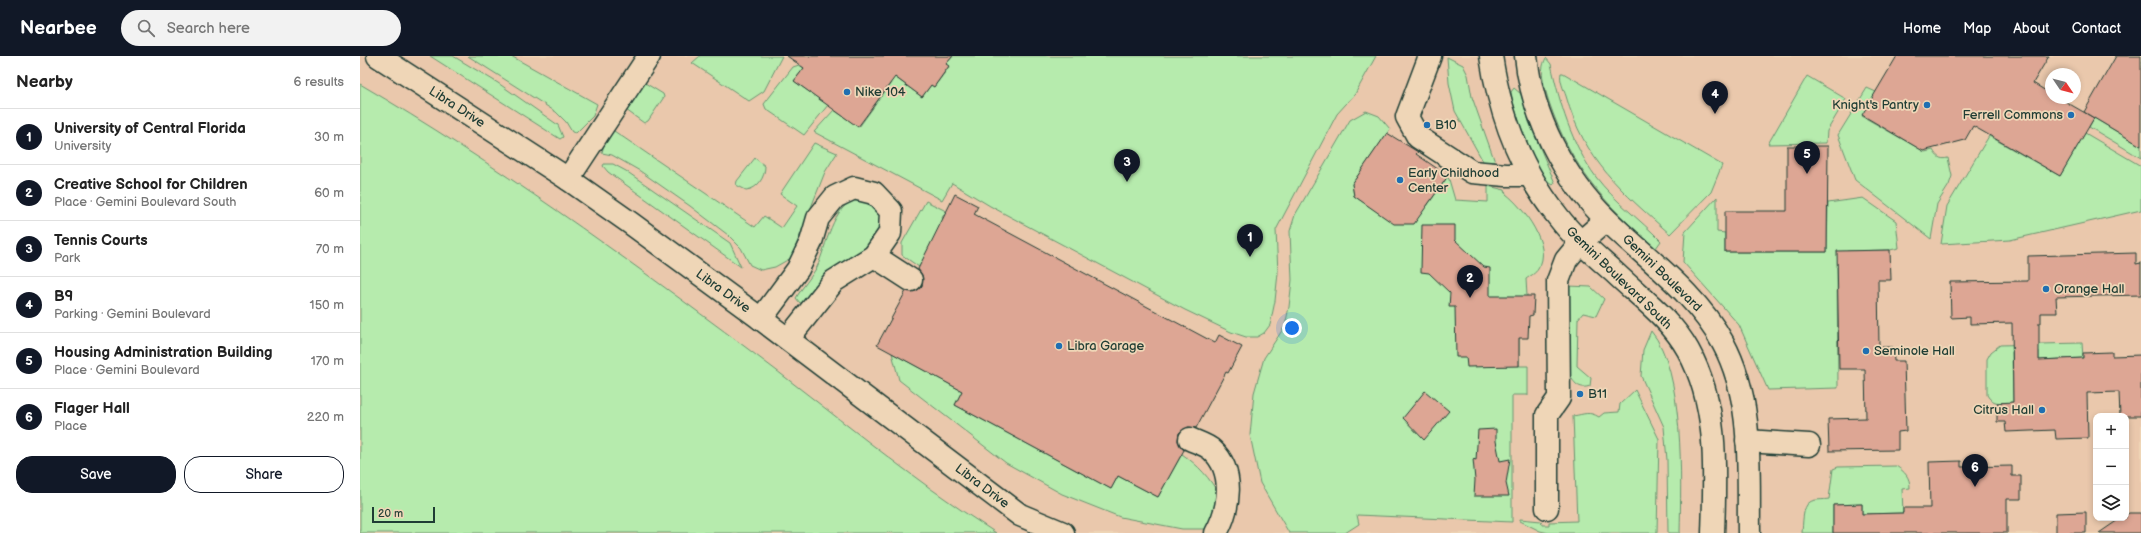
<!DOCTYPE html>
<meta charset="utf-8">
<style>
:root{--surface:#fff;--page:#f2f2f2;--text:#222;--muted:#767676;--line:#e0e0e0;--accent:#111827}
body{margin:0;font-family:"Balsamiq Sans",sans-serif;background:var(--page);color:var(--text)}
.controls{position:absolute;right:12px;bottom:12px;display:grid;overflow:hidden;border-radius:8px;box-shadow:0 2px 6px #0003}
.controls button{width:36px;height:36px;display:grid;place-items:center;padding:0;border:0;border-bottom:1px solid var(--line);background:var(--surface);color:var(--text);font:20px sans-serif}
.compass{position:absolute;left:1685px;top:12px;width:36px;height:36px;border-radius:50%;background:var(--surface);box-shadow:0 2px 6px #0003;rotate:125deg}
.scale{position:absolute;left:12px;bottom:10px;width:63px;box-sizing:border-box;padding-left:4px;border:2px solid #1f3d34;border-top:0;font-size:11px;line-height:14px;white-space:nowrap;color:#1f3d34;-webkit-text-stroke:3px #efd6b7;paint-order:stroke}
.you{position:absolute;left:932px;top:272px;width:14px;height:14px;margin:-10px;border:3px solid #fff;border-radius:50%;background:#1a73e8;box-shadow:0 0 0 6px #1a73e833}
.badge{display:grid;place-items:center;width:26px;height:26px;border-radius:50%;background:var(--accent);color:#fff;font-size:13px;font-weight:700}
.pin{position:absolute;translate:-50% -33px;filter:drop-shadow(0 1px 2px #0008)}
.pin::after{content:'';position:absolute;top:21px;width:14px;height:12px;background:inherit;clip-path:polygon(0 0,100% 0,50% 100%)}
.list{margin:0;padding:0;list-style:none}
h2{display:flex;justify-content:space-between;align-items:center;height:52px;margin:0;padding:0 16px;font-size:17px}
h2 small{font-size:13px;font-weight:400;color:var(--muted)}
.list li{display:grid;grid-template-columns:26px 1fr auto;gap:12px;align-items:center;box-sizing:border-box;height:56px;padding:0 16px;border-top:1px solid var(--line)}
.list b{display:block;font-size:15px;white-space:nowrap}
.list p{margin:0;font-size:13px;white-space:nowrap;color:var(--muted)}
.list em{font-size:13px;font-style:normal;color:var(--muted)}
.actions{display:flex;gap:8px;padding:12px 16px}
.actions a{flex:1;padding:9px 0;border:1px solid var(--accent);border-radius:16px;text-align:center;font-size:14px;color:var(--accent)}
.actions .main{background:var(--accent);color:#fff}
.icon{flex:none;width:22px;height:22px;fill:none;stroke:currentColor;stroke-width:2;stroke-linecap:round;stroke-linejoin:round}
.map{position:relative;flex:none;width:1781px;height:477px;overflow:hidden}
header{display:flex;align-items:center;gap:24px;box-sizing:border-box;height:56px;padding:0 20px;background:var(--accent);color:#fff}
header strong{font-size:19px}
nav{display:flex;gap:22px;margin-inline-start:auto;font-size:14px}
.search{width:280px;height:36px;background:var(--page);display:flex;align-items:center;gap:10px;box-sizing:border-box;padding:0 14px;border-radius:22px;color:var(--muted);font-size:15px}
main{display:flex}
aside{flex:1;background:var(--surface)}
.map>svg:first-child{display:block}
</style>
<header>
<strong>Nearbee</strong>
<div class="search"><svg class="icon" aria-label="search" viewBox="0 0 24 24"><circle cx="10" cy="10" r="6"/><path d="M15 15l6 6"/></svg>Search here</div>
<nav><a>Home</a><a>Map</a><a>About</a><a>Contact</a></nav>
</header>
<main>
<aside>
<h2>Nearby<small>6 results</small></h2>
<ul class="list">
<li><span class="badge">1</span><div><b>University of Central Florida</b><p>University</p></div><em>30 m</em></li>
<li><span class="badge">2</span><div><b>Creative School for Children</b><p>Place · Gemini Boulevard South</p></div><em>60 m</em></li>
<li><span class="badge">3</span><div><b>Tennis Courts</b><p>Park</p></div><em>70 m</em></li>
<li><span class="badge">4</span><div><b>B9</b><p>Parking · Gemini Boulevard</p></div><em>150 m</em></li>
<li><span class="badge">5</span><div><b>Housing Administration Building</b><p>Place · Gemini Boulevard</p></div><em>170 m</em></li>
<li><span class="badge">6</span><div><b>Flager Hall</b><p>Place</p></div><em>220 m</em></li>
</ul>
<div class="actions"><a class="main">Save</a><a>Share</a></div>
</aside>
<div class="map">
<svg width="1781" height="477" viewBox="0 0 1781 477">
<rect width="100%" height="100%" fill="#efd6b7"/>
<filter id="ink" filterUnits="userSpaceOnUse"><feTurbulence type="fractalNoise" baseFrequency=".025" numOctaves="2"/><feDisplacementMap in="SourceGraphic" scale="8" xChannelSelector="R" yChannelSelector="G"/><feConvolveMatrix kernelMatrix="1 2 1 2 8 2 1 2 1" color-interpolation-filters="sRGB"/></filter>
<g filter="url(#ink)">
<path fill="#eac8ac" fill-rule="evenodd" d="M0,0H1781V477H0ZM1691,18H1715V42H1691ZM1736,360H1766V462H1736Z"/>
<g fill="#b6ebad" stroke="#6a9470">
<path d="M70,0H93L138,27L198,69L203,81L200,83Z"/>
<path d="M108,0H151L237,48L233,60L216,77L212,76L206,66L196,56Z"/>
<path d="M340,0H422L404,35L389,45L332,7Z"/>
<path d="M593,0H1016L995,38L977,58L916,174L918,217L915,245L910,269L904,277L897,281H886L871,276L825,254L630,150L592,127L582,144L454,76L474,54L499,71L531,27L520,19L524,13L562,41L571,29L574,31L589,11L586,8Z"/>
<path d="M1087,1L1103,9L1108,19L1112,41L1135,106L1124,107L1095,55L1089,27Z"/>
<path d="M1186,2L1191,8C1200,48 1211,87 1236,121C1254,145 1280,163 1301,185L1296,192C1245,149 1211,111 1189,46C1185,32 1178,16 1186,2Z"/>
<path d="M439,9L444,12L434,25L468,49L444,79L406,53L404,48L433,11Z"/>
<path d="M1201,17H1203L1362,109L1351,136L1310,178C1262,136 1224,104 1206,40C1204,34 1199,24 1201,17Z"/>
<path d="M1447,20L1486,43L1467,75L1466,87L1408,88Z"/>
<path d="M282,27H285L303,38L304,41L288,65L284,67L266,54V51Z"/>
<path d="M0,28C135,107 262,199 388,293C470,354 549,422 636,477H0Z"/>
<path d="M1154,32L1161,38L1169,66L1195,127L1193,129C1177,121 1154,55 1151,36Z"/>
<path d="M1507,32L1516,36L1502,60L1565,96L1573,94C1577,101 1580,104 1588,102L1592,120L1589,129L1577,148L1571,183L1495,124L1478,79Z"/>
<path d="M1006,55L1019,60L1030,73L992,128L994,140L1031,165L1067,150L1088,120L1095,144L1128,146V130L1145,134L1146,138C1163,151 1194,191 1178,213C1176,217 1170,220 1166,223L1167,240L1159,282V310H1168V339H1152V466L997,459L999,468L985,477H929L900,427L890,379L894,337L904,302L925,270L929,251L932,224L930,175L935,159L990,64Z"/>
<path d="M1734,62L1781,90V102L1729,71Z"/>
<path d="M254,75L395,171L404,160L422,172L437,150L420,138L454,87L477,97L465,116L431,202L415,211L401,214L390,209L381,192L368,179L330,150L280,115L252,99L242,97L244,87L250,76Z"/>
<path d="M1725,77L1781,110V154L1650,184L1581,188L1587,150L1629,80L1700,120Z"/>
<path d="M395,102L405,110C405,121 398,133 386,134L376,129L377,125Z"/>
<path d="M244,108H253L266,115L370,187L381,211L248,116L243,110Z"/>
<path d="M1357,141V176L1365,177V196H1467L1468,147L1503,142L1536,165L1539,192L1530,194L1487,195V211H1477L1478,332L1408,334L1379,269L1323,206L1325,176Z"/>
<path d="M497,144C512,145 517,153 523,166L514,187L444,246L440,247L436,242C442,231 451,222 457,211C466,192 473,147 497,144Z"/>
<path d="M566,145L586,155L582,162L584,164L559,211L542,199V187Z"/>
<path d="M1209,230L1231,231L1244,243L1236,260L1223,257L1218,263L1217,310L1231,322L1230,330C1219,334 1214,327 1209,318Z"/>
<path d="M1291,275C1325,315 1321,425 1320,477H1308L1307,404L1304,371L1281,320L1283,294Z"/>
<path d="M1722,287L1723,302L1679,304V295L1652,296L1653,346C1644,347 1632,349 1627,339V303L1631,296L1640,289Z"/>
<path d="M532,297L602,335L595,349L751,433L758,420L798,441L822,398C839,410 849,421 860,440L850,473H822L760,461L702,438L646,407L539,324Z"/>
<path d="M1275,334L1299,383L1297,477H1189L1180,475L1160,465V463L1181,465L1182,469H1189V466L1217,465L1213,360C1225,358 1229,355 1239,361L1244,357L1259,356L1260,348Z"/>
<path d="M1536,410C1545,416 1550,421 1550,432L1542,433L1543,457L1502,458V448L1473,449V477H1442C1443,469 1442,450 1450,446C1454,443 1464,444 1469,443L1473,413L1478,411Z"/>
</g>
<g fill="#dda694" stroke="#1f3d34">
<path d="M427,0H593L586,8L589,10L574,31L571,29L562,41L535,21L498,71L434,25L444,12Z"/>
<path d="M1537,0H1689L1673,27L1691,38V42H1699L1734,62L1700,120L1613,70L1605,84L1563,95L1502,59Z"/>
<path d="M1756,0H1781V90L1724,56Z"/>
<path d="M1027,77L1058,96L1056,98L1088,120L1054,168H1034L994,140L992,128Z"/>
<path d="M1427,90H1468L1467,196H1365V155H1427Z"/>
<path d="M595,138L618,150L614,158L855,287L859,279L882,291L868,317L866,316L836,372L828,371L819,377L818,385L824,394L798,441L758,420L751,433L595,349L602,335L517,289L546,235H556L562,230V219L558,213Z"/>
<path d="M1062,169H1095V184L1124,211L1130,212V240H1174L1173,259L1169,260L1168,282H1159V310L1107,311L1106,301H1096L1095,251H1089L1090,237L1069,217L1061,216Z"/>
<path d="M1530,194L1531,224H1518L1519,291H1533L1534,305H1544L1546,375L1538,376V394L1469,395L1468,363L1506,362L1505,313H1479L1477,195Z"/>
<path d="M1776,197V208L1781,207V239L1696,241L1697,257H1681V267H1679V304L1723,302V297L1752,296V300L1781,299V360H1760L1759,336L1727,337L1728,382L1696,383L1695,374L1646,376L1645,366H1637V347L1653,346L1652,267L1610,268V261L1591,262L1590,226L1668,225V200Z"/>
<path d="M1065,335L1089,355L1064,384L1043,362Z"/>
<path d="M1136,373V385L1140,405L1150,403L1146,427L1149,440H1114L1115,424L1113,403L1116,404L1118,374Z"/>
<path d="M1601,405V411L1652,410V420H1661V443H1647V477H1473V449L1502,448V458L1543,457V452H1570L1569,406Z"/>
<path d="M1726,456V477H1696V457Z"/>
<path d="M1769,457H1781V477H1739L1761,462H1766V459Z"/>
</g>
<g fill="none" stroke-linecap="round" stroke-linejoin="round">
<g stroke="#1f3d34" stroke-width="25">
<g id="minor">
<path d="M18,0L208,123L269,166L401,263L660,459L703,477"/>
<path d="M1070,0L1047,61L1058,81L1112,116L1146,119H1169"/>
<path d="M1131,0C1140,60 1161,115 1199,162C1215,183 1236,200 1255,217C1280,241 1311,263 1328,294C1359,350 1355,415 1353,477"/>
<path d="M1166,0C1172,60 1204,123 1248,165C1288,204 1336,237 1363,287C1394,344 1388,414 1389,477"/>
<path d="M208,123L289,0"/>
<path d="M514,200L551,224"/>
<path d="M401,263L438,213L451,186L458,162L475,141L494,132L514,137L531,155L530,177L514,200L474,225L428,283"/>
<path d="M830,383C836,386 847,389 852,394C875,415 870,452 856,477"/>
<path d="M1387,385L1449,389"/>
<path d="M1187,452V359L1199,342L1198,225L1206,204L1221,186L1246,164"/>
</g>
</g>
<use href="#minor" stroke="#efd6b7" stroke-width="22"/>
</g>
</g>
<g fill="#1f6fb2" stroke="#efd6b7" stroke-width="1.5">
<circle cx="487" cy="36" r="4"/>
<circle cx="1567" cy="49" r="4"/>
<circle cx="1711" cy="59" r="4"/>
<circle cx="1067" cy="69" r="4"/>
<circle cx="1040" cy="124" r="4"/>
<circle cx="1686" cy="233" r="4"/>
<circle cx="699" cy="290" r="4"/>
<circle cx="1506" cy="295" r="4"/>
<circle cx="1220" cy="338" r="4"/>
<circle cx="1682" cy="354" r="4"/>
</g>
<g text-anchor="middle" dominant-baseline="central" stroke-width="3.5" stroke-linejoin="round" paint-order="stroke">
<g font-size="13" fill="#1f3d34" stroke="#efd6b7" text-anchor="start">
<text x="495" y="36">Nike 104</text>
<text x="1559" y="49" text-anchor="end">Knight's Pantry</text>
<text x="1703" y="59" text-anchor="end">Ferrell Commons</text>
<text x="1075" y="69">B10</text>
<text x="1048" y="117">Early Childhood<tspan x="1048" dy="15">Center</tspan></text>
<text x="1694" y="233">Orange Hall</text>
<text x="707" y="290">Libra Garage</text>
<text x="1514" y="295">Seminole Hall</text>
<text x="1228" y="338">B11</text>
<text x="1674" y="354" text-anchor="end">Citrus Hall</text>
</g>
<g font-size="13" fill="#1f3d34" stroke="#efd6b7">
<text transform="translate(97 51) rotate(33)">Libra Drive</text>
<text transform="translate(1302 217) rotate(44)">Gemini Boulevard</text>
<text transform="translate(1259 222) rotate(44)">Gemini Boulevard South</text>
<text transform="translate(363 235) rotate(36)">Libra Drive</text>
<text transform="translate(622 430) rotate(37)">Libra Drive</text>
</g>
</g>
</svg>
<div class="controls">
<button>+</button>
<button>−</button>
<button><svg class="icon" aria-label="layers" viewBox="0 0 24 24"><path d="M12 4l9 5-9 5-9-5zM3 14l9 5 9-5"/></svg></button>
</div>
<svg class="compass" viewBox="-18 -18 36 36"><path d="M0-13l5 13h-10z" fill="#e53935"/><path d="M0 13l5-13h-10z" fill="#767676"/></svg>
<div class="scale">20 m</div>
<div class="you"></div>
<div class="pin badge" style="left:890px;top:201px">1</div>
<div class="pin badge" style="left:1110px;top:242px">2</div>
<div class="pin badge" style="left:767px;top:126px">3</div>
<div class="pin badge" style="left:1355px;top:58px">4</div>
<div class="pin badge" style="left:1447px;top:118px">5</div>
<div class="pin badge" style="left:1615px;top:431px">6</div>
</div>
</main>
